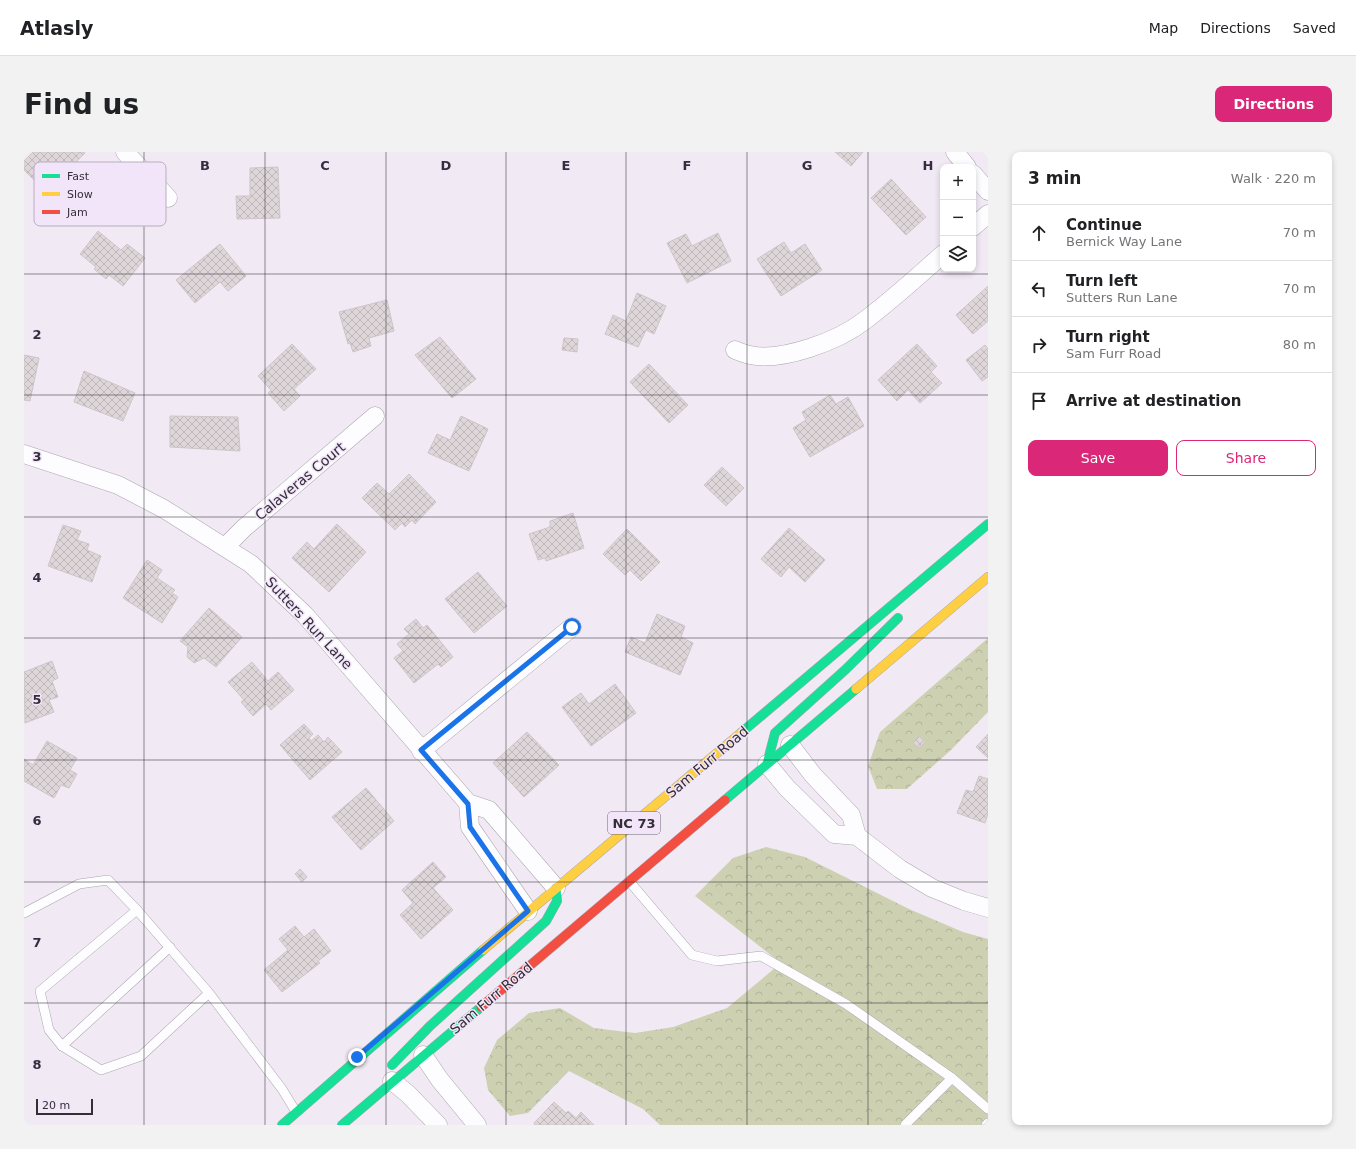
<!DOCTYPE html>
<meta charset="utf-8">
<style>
:root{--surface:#fff;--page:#f2f2f2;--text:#202124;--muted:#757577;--line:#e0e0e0;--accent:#db2777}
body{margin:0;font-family:"DejaVu Sans",sans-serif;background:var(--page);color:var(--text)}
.controls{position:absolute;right:12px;top:12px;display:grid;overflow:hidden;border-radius:8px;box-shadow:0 2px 6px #0003}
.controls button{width:36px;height:36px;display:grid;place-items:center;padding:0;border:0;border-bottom:1px solid var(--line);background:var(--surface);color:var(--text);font:20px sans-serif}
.scale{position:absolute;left:12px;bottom:10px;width:57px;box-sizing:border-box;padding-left:4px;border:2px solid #342f37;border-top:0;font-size:11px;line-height:14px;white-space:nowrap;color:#342f37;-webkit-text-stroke:3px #f2e5fa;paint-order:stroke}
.stop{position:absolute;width:12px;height:12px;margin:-9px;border:3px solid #1a73e8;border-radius:50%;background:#fff}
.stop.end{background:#1a73e8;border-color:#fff;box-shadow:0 1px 4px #0008}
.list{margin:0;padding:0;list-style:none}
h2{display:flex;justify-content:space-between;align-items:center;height:52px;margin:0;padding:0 16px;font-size:17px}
h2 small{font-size:13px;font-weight:400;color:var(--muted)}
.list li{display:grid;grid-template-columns:26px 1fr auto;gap:12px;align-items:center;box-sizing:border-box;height:56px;padding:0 16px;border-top:1px solid var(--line)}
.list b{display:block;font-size:15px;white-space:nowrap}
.list p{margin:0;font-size:13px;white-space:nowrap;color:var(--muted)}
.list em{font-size:13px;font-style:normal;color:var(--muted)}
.actions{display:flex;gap:8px;padding:12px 16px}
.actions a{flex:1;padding:9px 0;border:1px solid var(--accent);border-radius:8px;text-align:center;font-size:14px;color:var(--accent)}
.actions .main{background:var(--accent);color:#fff}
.icon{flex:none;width:22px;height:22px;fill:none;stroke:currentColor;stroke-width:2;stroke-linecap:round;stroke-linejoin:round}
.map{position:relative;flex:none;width:964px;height:973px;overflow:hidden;border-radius:8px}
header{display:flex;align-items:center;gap:24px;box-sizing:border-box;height:56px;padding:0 20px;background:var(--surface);border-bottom:1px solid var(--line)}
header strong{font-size:19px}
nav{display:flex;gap:22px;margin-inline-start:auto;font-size:14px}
.intro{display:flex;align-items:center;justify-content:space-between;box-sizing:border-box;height:96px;padding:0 24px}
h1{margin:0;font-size:28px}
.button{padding:10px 18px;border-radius:8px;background:var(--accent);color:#fff;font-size:14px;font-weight:700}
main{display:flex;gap:24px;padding:0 24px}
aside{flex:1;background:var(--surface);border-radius:8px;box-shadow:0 2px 6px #0003}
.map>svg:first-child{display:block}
</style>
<header>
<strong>Atlasly</strong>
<nav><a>Map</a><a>Directions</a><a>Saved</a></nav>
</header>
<div class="intro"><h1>Find us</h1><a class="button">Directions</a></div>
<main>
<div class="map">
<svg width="964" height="973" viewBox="0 0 964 973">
<defs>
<pattern id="forest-crowns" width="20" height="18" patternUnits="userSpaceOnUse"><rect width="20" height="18" fill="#cdd1b2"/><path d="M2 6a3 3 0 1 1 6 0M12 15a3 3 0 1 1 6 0" fill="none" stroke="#b1b49a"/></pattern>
<pattern id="building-cross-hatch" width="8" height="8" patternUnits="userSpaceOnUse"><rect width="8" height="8" fill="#ded6d9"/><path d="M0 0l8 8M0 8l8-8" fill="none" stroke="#bfb8bb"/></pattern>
</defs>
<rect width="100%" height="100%" fill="#f1eaf5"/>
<g fill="url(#forest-crowns)">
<path d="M964,486V560L927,598L883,637H853L844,614L856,580Z"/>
<path d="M742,695L781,705L885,757L939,780L964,787V973H636L619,957L545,919L504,961L486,964L464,938L460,916L473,888L505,861L536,856L570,876L611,881L649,875L703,856L757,811L671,744L709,706Z"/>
</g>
<g fill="url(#building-cross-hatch)" stroke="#cdc5c8">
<path d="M9,0H60L61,1L53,9L57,14L25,43L0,18V9Z"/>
<path d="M811,0H839L827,14Z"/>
<path d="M254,15L256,66L213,67L212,44H226V16Z"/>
<path d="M867,27L902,65L882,83L847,46Z"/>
<path d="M74,79L97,98L103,92L121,106L99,134L85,123L82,127L70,117L72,115L56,102Z"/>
<path d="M694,81L707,109L663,131L643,91L662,82L668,94Z"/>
<path d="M760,90L767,101L781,92L798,118L757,144L733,107Z"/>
<path d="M196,92L222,124L204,139L196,130L171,151L152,128Z"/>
<path d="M964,134V169L949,182L932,163Z"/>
<path d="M613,141L642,154L630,182L622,178L614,195L581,182L589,163L602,169Z"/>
<path d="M363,148L370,179L345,186L347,194L329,200L326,191L324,192L315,160Z"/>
<path d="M416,185L452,227L428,246L391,203Z"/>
<path d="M540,186L554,187L553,200L538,198Z"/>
<path d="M268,192L292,217L270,237L276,244L260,259L244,241L247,238L234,224Z"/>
<path d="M893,192L913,214L907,220L918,231L896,251L884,238L873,249L854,228Z"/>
<path d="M961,193L964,197V225L958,229L942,208Z"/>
<path d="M0,203L15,206L6,249L0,248Z"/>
<path d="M625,212L664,253L645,271L606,230Z"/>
<path d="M60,219L111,241L99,269L50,250Z"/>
<path d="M806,243L812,252L824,245L840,274L786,305L769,276L782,268L778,260Z"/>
<path d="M146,264L214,265L216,299L146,295Z"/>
<path d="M437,264L464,277L445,319L404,301L413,282L426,288Z"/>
<path d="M698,315L720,336L702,354L680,333Z"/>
<path d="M385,322L412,350L391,372L388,368L381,375L378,371L371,378L338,346L353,331L365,342Z"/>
<path d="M549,361L560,396L522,409L521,406L514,408L505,382L526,375V369Z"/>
<path d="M313,372L342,400L305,440L268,406L283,390L290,397Z"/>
<path d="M39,373L57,379L53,388L65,392L63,398L77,404L68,430L24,414Z"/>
<path d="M765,376L801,408L781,430L765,415L757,425L737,407Z"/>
<path d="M603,377L636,410L617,429L606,418L601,423L579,402Z"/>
<path d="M123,408L138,418L133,426L151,438L148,441L154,445L138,471L99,446Z"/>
<path d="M454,420L483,454L450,481L421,447Z"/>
<path d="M185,456L218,485L192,515L180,506L170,511L168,509L163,505L164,495L156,489Z"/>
<path d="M633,462L661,474L657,485L669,491L656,523L601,500L607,485L621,491Z"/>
<path d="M392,467L399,476L403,473L429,505L417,515L414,512L390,531L370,506L379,499L373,492L385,482L380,477Z"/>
<path d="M28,509L34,526L28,529L34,545L25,548L30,560L1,571L0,520Z"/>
<path d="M228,510L244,529L254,520L270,538L247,558L242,552L229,564L217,550L220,548L204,530Z"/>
<path d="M591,532L612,561L567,594L538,555L557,541L565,552Z"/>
<path d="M280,572L289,582L285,586L287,589L294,583L300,590L304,585L318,600L286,628L256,593Z"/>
<path d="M503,580L535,613L500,645L469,611Z"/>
<path d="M964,582V606L952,595Z"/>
<path d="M895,584L901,590L895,596L889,591Z"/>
<path d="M23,589L53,606L46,618L53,622L45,636L37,633L30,646L0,629V607L9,613Z"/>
<path d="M955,624L964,627V662L961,671L933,661L942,638L949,640Z"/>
<path d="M342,636L370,669L337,698L308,665Z"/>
<path d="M409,710L422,725L409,736L429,758L397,787L376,763L389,751L378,738Z"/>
<path d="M276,717L283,725L278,730L271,722Z"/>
<path d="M271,774L280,785L290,777L307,799L294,809L296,811L258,840L240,818L264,798L255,787Z"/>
<path d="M530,950L542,961L544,959L552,966L557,960L570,973H511L510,971Z"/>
</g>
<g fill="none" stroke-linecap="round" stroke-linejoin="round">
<g stroke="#aba5ae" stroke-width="10">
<g id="lane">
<path d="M605,729L668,803L693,809L737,804L822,852L928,926L964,957"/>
<path d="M0,761L55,732L84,728L113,758"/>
<path d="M185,841L113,758L16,839L25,878L38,894L77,918L117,904L185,841L258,937L272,960"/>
<path d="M38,894L146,795"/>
<path d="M881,973L928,926"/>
<path d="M962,973L964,971"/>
</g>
</g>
<g stroke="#aba5ae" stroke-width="19">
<g id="street">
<path d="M101,0L144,46"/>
<path d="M931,0L943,15"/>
<path d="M949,22L964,39"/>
<path d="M949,75L964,62"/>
<path d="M711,198C716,200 721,202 726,203C758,210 814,189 840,169C867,149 893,125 919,102"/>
<path d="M0,302L94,333L140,357L227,412L281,463L444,651L465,658L532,736"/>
<path d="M201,395L220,376L351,264"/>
<path d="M766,593L789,623L827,663L833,684"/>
<path d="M397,599L548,475"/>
<path d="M743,612L763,636L810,682L833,684L876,717L908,736L940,749L964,756"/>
<path d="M444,651L446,675L504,759"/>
<path d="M399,903L416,928L453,973"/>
<path d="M368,929L384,942L414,973"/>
</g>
</g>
<g stroke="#aba5ae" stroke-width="10">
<g id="fast">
<path d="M718,580L964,372"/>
<path d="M743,612L751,581L821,518L874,466"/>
<path d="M701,648L832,537"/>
<path d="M368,913L406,874L522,769L533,749L532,736"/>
<path d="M258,973L459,798"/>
<path d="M318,973L457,855"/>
</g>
</g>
<g stroke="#aba5ae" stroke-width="10">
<g id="slow">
<path d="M832,537L964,425"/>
<path d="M459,798L718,580"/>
</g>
</g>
<g stroke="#aba5ae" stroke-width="10">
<path id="jam" d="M457,855L701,648"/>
</g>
<use href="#lane" stroke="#fdfcfe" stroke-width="9"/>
<use href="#street" stroke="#fdfcfe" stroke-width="18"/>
<use href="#fast" stroke="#16e098" stroke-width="9"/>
<use href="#slow" stroke="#ffcf43" stroke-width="9"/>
<use href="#jam" stroke="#f24e42" stroke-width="9"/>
</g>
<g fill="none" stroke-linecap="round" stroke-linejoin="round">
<path stroke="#1a73e8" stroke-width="5" d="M333,905L504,759L446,675L444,652L397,598L548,475"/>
</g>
<path fill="none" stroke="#342f37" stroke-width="1" stroke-opacity="0.55" d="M120,0V973M241,0V973M362,0V973M482,0V973M602,0V973M723,0V973M844,0V973M0,122H964M0,243H964M0,365H964M0,486H964M0,608H964M0,730H964M0,851H964"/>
<g text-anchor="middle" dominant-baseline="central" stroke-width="3" stroke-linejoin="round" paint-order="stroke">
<rect fill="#f2e5fa" stroke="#6d6672" stroke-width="1" x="584" y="660" width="52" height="22" rx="3"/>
<g font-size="13" font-weight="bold" fill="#342f37">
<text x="610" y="671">NC 73</text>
</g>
<g font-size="14" fill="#342f37" stroke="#f2e5fa">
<text transform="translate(276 329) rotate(-40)">Calaveras Court</text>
<text transform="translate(285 471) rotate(47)">Sutters Run Lane</text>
<text transform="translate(683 610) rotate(-40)">Sam Furr Road</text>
<text transform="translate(467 846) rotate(-40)">Sam Furr Road</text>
</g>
</g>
<rect x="10" y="10" width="132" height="64" rx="6" fill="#f2e5fa" stroke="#b9aec0" stroke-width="1"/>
<rect x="18" y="22" width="18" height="4" fill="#16e098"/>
<rect x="18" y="40" width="18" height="4" fill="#ffcf43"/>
<rect x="18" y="58" width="18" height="4" fill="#f24e42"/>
<g font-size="11" fill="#342f37">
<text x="43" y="28">Fast</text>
<text x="43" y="46">Slow</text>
<text x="43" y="64">Jam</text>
</g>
<g font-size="13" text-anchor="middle" font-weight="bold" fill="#342f37" stroke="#f2e5fa" stroke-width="3" stroke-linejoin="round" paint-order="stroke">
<text x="181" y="18">B</text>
<text x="301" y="18">C</text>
<text x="422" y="18">D</text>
<text x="542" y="18">E</text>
<text x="663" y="18">F</text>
<text x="783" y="18">G</text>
<text x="904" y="18">H</text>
<text x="13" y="187">2</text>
<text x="13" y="309">3</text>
<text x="13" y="430">4</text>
<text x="13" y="552">5</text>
<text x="13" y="673">6</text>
<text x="13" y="795">7</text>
<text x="13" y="917">8</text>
</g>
</svg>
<div class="controls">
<button>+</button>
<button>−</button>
<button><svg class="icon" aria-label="layers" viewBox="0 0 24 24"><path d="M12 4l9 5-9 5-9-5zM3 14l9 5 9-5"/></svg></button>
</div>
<div class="scale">20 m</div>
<div class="stop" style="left:548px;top:475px"></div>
<div class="stop end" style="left:333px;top:905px"></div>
</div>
<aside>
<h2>3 min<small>Walk · 220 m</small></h2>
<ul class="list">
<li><svg class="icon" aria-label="ahead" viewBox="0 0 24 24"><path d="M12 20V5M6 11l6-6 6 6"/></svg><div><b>Continue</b><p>Bernick Way Lane</p></div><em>70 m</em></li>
<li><svg class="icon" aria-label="left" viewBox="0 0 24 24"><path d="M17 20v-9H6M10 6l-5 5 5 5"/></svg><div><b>Turn left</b><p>Sutters Run Lane</p></div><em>70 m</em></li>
<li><svg class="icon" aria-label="right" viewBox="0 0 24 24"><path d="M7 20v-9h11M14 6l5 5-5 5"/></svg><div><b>Turn right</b><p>Sam Furr Road</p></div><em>80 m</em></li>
<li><svg class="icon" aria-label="arrive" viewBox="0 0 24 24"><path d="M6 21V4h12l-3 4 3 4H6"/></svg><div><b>Arrive at destination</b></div></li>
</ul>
<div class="actions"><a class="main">Save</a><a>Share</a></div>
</aside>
</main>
